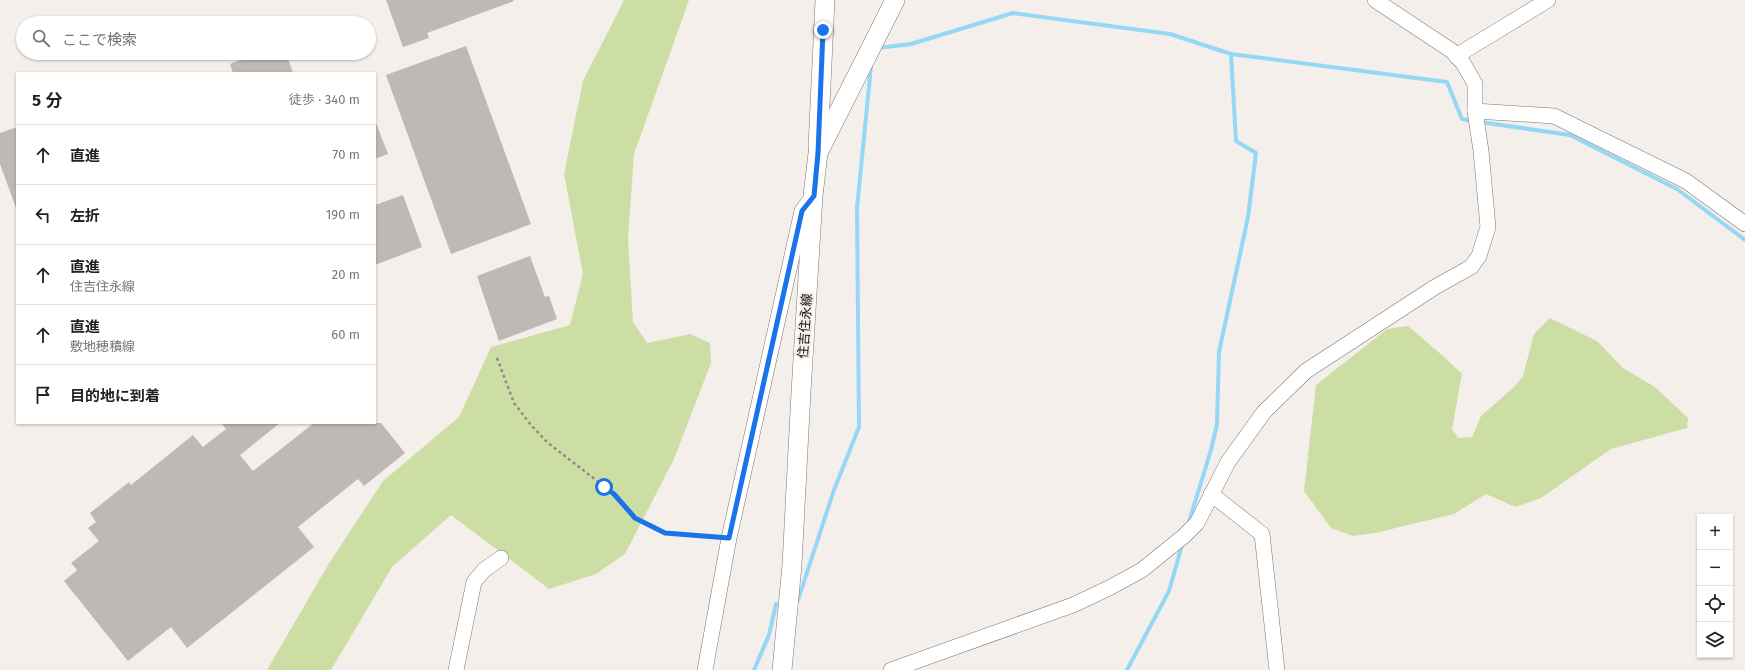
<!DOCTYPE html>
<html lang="ja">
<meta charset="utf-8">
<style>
:root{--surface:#fff;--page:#f6f6f6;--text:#222;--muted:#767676;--line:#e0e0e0}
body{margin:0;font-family:"Fira Sans","Noto Sans JP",sans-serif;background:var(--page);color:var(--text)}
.controls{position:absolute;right:12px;bottom:12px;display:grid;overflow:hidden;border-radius:0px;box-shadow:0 1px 3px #0004}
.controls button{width:36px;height:36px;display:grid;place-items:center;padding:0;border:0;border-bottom:1px solid var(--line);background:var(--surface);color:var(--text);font:20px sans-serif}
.stop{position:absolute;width:12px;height:12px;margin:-9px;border:3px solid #1a73e8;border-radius:50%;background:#fff}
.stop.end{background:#1a73e8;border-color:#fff;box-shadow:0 1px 4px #0008}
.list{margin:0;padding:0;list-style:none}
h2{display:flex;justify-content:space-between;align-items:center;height:52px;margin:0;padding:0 16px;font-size:17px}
h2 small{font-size:13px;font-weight:400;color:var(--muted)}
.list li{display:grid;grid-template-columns:26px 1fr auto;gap:12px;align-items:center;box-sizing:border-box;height:60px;padding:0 16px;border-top:1px solid var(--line)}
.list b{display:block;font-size:15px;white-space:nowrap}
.list p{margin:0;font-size:13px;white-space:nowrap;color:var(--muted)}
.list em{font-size:13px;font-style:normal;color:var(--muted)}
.icon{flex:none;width:22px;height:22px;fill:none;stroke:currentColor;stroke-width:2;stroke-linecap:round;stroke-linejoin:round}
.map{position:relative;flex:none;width:1745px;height:670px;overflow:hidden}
.search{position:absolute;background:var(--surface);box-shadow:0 1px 3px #0004;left:16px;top:16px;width:360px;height:44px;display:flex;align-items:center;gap:10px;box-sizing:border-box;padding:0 14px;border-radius:22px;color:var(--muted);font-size:15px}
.panel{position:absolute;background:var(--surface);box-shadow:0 1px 3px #0004;left:16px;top:72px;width:360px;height:352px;border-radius:0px}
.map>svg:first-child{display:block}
</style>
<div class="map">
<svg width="1745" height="670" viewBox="0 0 1745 670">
<rect width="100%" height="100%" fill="#f4efeb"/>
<g fill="#cddea5">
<path d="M624,0H689L634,154L628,239L633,322L647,343L690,334L710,343L711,363L674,459L625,554L596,574L549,589L451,515L392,567L331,670H267L328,565L383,481L459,417L491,347L570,325L583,274L564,174L583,81Z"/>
<path d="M1550,318L1597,341L1623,368L1655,387L1688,418L1687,428L1611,449L1541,498L1515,507L1486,494L1454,514L1375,533L1353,536L1331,528L1304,491L1316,385L1387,329L1408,326L1443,356L1462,374L1452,429L1458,438L1472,437L1481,416L1514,387L1523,376L1534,334Z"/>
</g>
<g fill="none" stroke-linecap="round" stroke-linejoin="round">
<g stroke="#95d7f5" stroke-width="4">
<path d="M877,48L911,44L1013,13L1170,34L1231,54L1447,82L1462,119L1474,121"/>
<path d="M1480,122L1570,135L1677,189L1745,240"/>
<path d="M1188,525L1211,450L1217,424L1219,352L1248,217L1256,153L1236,141L1231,54"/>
<path d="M798,600L834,490L859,427L857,208L871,66"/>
<path d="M754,670L769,635L776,604"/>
<path d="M1127,670L1169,591L1182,545"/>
</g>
</g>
<g fill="#beb9b5">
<path d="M386,0H513L514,1L427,33L429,38L403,47Z"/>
<path d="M466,46L531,224L451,254L386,75Z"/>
<path d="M259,53H286L293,73H233L230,64Z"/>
<path d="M375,123H376L388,154L375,159Z"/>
<path d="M17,127V207L16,208L0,164V133Z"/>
<path d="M403,195L422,247L375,265V205Z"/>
<path d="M530,256L545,297L549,296L557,319L499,341L477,276Z"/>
<path d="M221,423H280L240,455L253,471L314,423H381L405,453L364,486L358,479L298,527L314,547L187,648L171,627L128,661L64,581L77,570L71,563L99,541L88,528L96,522L90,513L129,482L131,485L193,435L203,447L226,429Z"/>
</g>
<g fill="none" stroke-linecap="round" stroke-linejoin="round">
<g stroke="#7b7773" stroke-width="16">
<g id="minor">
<path d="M1456,56L1548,0"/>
<path d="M1475,111L1554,116L1686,181L1745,224"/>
<path d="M1211,494L1262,534L1277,670"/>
<path d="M456,670L474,582L484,570L501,558"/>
<path d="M705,670L729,538L802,211L813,196"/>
<path d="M891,670L1073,605L1109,588L1142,570L1184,536L1197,523L1228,462L1264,412L1306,371L1435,287L1471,267L1479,256L1488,227L1481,151L1475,111V84L1463,63L1452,51L1375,0"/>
</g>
</g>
<g stroke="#7b7773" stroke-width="20">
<g id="major">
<path d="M818,147L825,0"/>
<path d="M782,670L792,565L801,392L813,196L818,153L895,0"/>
</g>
</g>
<path stroke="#8e8a87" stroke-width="2.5" stroke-dasharray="3 3" stroke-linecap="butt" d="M497,358L514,403L531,425L548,443L614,494L635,518L665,533L717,537"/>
<use href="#minor" stroke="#fff" stroke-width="15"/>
<use href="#major" stroke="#fff" stroke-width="19"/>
</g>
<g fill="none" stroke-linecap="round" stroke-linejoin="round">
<path stroke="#1a73e8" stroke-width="5" d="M604,487L614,494L635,518L665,533L729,538L802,211L814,196L818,153L823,30"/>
</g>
<g text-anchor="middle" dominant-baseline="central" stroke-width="4" stroke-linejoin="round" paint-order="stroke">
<g font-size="13" fill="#100f0d" stroke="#f4efeb">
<text transform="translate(805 326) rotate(-86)">住吉住永線</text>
</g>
</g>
</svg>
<div class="controls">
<button>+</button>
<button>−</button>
<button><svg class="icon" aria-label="locate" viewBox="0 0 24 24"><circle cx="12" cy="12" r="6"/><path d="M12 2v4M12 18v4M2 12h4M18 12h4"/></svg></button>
<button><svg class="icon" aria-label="layers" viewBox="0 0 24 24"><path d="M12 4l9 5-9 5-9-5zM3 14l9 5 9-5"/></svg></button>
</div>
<div class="stop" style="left:604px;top:487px"></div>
<div class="stop end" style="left:823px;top:30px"></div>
<div class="search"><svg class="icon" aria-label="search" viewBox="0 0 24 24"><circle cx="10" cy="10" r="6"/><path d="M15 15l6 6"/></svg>ここで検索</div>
<section class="panel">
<h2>5 分<small>徒歩 · 340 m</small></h2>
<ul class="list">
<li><svg class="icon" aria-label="ahead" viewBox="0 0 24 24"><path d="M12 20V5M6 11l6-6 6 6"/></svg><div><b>直進</b></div><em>70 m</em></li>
<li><svg class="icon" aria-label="left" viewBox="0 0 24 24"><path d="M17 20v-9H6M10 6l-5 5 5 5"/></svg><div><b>左折</b></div><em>190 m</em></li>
<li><svg class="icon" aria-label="ahead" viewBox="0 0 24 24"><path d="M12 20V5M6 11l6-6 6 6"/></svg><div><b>直進</b><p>住吉住永線</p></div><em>20 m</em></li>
<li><svg class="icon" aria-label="ahead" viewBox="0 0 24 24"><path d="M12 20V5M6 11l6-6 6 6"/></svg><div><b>直進</b><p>敷地穂積線</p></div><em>60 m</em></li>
<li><svg class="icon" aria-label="arrive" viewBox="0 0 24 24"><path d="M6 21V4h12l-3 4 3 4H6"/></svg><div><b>目的地に到着</b></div></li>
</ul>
</section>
</div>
